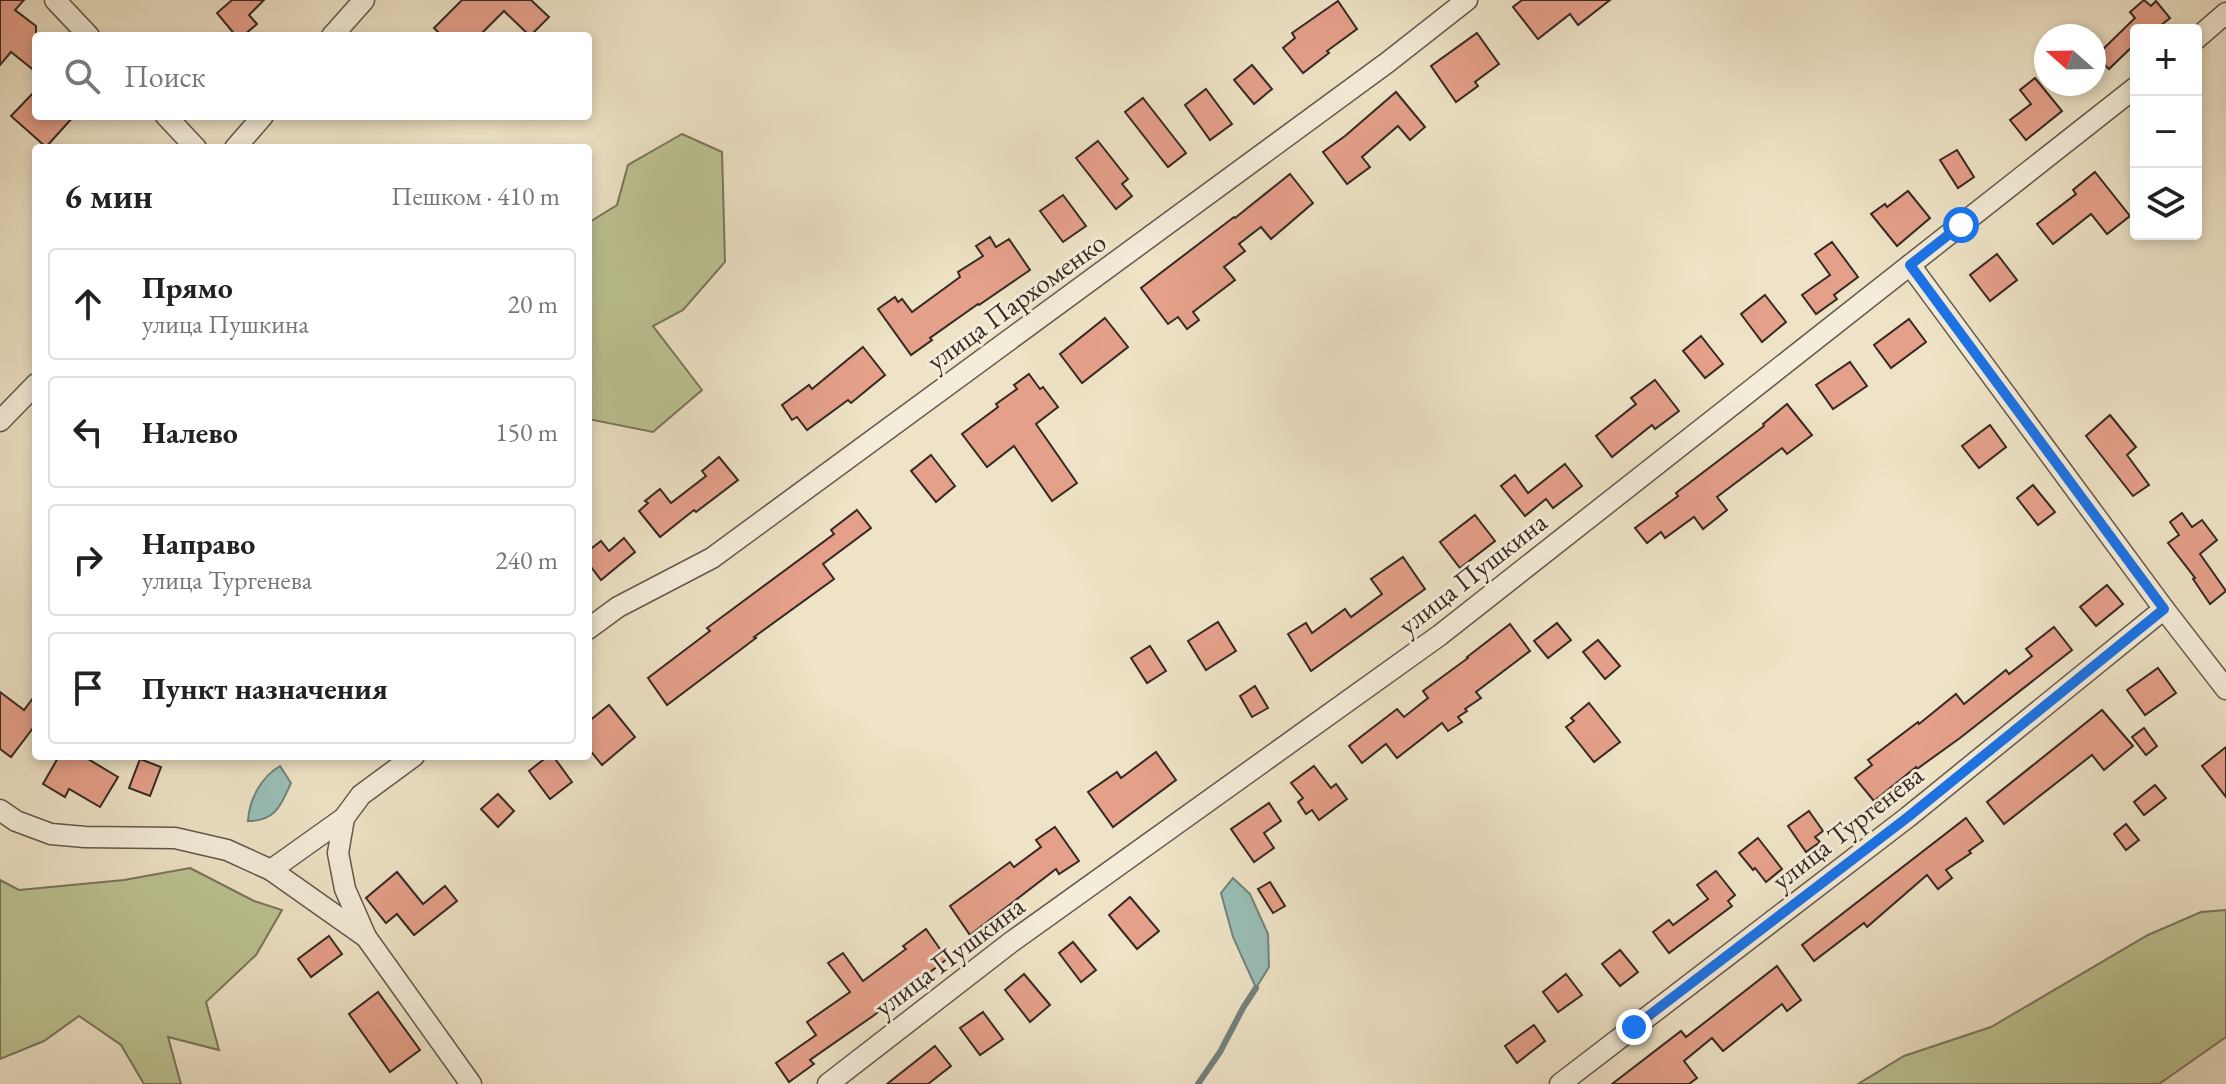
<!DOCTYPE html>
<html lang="ru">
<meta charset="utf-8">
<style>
:root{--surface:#fff;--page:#f2f2f2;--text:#222;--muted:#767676;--line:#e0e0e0}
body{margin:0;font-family:"EB Garamond",serif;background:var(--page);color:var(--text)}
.controls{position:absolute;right:24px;top:24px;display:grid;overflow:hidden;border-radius:8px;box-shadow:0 4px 12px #0003}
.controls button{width:72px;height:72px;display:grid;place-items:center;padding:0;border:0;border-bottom:2px solid var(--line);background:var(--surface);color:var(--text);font:40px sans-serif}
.compass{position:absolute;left:2034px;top:24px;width:72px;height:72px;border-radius:50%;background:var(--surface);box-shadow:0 4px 12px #0003;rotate:290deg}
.stop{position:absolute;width:24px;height:24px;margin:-18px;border:6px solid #1a73e8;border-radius:50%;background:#fff}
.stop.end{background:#1a73e8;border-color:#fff;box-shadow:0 2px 8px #0008}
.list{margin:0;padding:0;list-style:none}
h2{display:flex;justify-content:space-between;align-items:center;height:104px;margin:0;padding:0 32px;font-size:34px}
h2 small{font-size:26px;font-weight:400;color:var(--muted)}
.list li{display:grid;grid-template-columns:52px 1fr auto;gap:24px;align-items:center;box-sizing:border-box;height:112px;margin:0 16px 16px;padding:0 16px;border:2px solid var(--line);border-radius:8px}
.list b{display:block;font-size:30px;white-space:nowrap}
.list p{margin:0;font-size:26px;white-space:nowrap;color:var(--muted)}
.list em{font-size:26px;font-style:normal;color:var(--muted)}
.icon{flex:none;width:44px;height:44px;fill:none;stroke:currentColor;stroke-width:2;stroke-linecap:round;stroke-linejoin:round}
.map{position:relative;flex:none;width:2226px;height:1084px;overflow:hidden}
.search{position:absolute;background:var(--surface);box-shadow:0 4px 12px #0003;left:32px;top:32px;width:560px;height:88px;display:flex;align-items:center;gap:20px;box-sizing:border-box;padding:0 28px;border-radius:8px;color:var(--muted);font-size:30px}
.panel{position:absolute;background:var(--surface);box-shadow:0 4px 12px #0003;left:32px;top:144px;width:560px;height:616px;border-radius:8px}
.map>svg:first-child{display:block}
</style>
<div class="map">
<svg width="2226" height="1084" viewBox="0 0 2226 1084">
<rect width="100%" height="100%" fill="#eee3c6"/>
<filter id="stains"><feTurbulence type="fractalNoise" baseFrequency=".0025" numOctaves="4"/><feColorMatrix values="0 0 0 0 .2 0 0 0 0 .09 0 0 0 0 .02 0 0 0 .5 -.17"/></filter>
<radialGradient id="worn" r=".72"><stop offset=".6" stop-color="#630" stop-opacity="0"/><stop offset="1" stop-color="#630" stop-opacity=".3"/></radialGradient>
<g fill="#bcc393" stroke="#79765c" stroke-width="2">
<path d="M682,134L722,152L725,262L683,310L653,326L702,390L653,432L588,419V223L617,205L628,165Z"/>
<path d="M190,868L254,901L282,910L256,955L206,1002L219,1050L168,1037L181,1084H144L121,1045L79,1016L44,1041L0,1059V880L19,890L124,880Z"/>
<path d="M2226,910V1037L2159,1084H1858L1904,1056L1991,1027L2148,935L2201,912Z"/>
</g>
<g fill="#99beb7" stroke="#71827c" stroke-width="2">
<path d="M280,766L291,783C281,805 276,821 248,821C249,800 261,777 280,766Z"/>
<path d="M1233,878L1250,894L1268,934L1269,967L1256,988L1233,937L1221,893Z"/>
</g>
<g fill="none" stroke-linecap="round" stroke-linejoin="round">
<path stroke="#71827c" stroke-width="6" d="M1198,1084L1220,1052L1243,1008L1256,988"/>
</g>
<g fill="#e5a08a" stroke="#362924" stroke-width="2">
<path d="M0,0H24L15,10L36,26V72L11,52L0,65Z"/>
<path d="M232,0H264L249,15L257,24L243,36H236L217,13Z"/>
<path d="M462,0H531L549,17L530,36L504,11L479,36H442L434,28Z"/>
<path d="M1522,0H1610L1578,25L1570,14L1538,39L1513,7Z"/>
<path d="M2144,0L2151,6L2156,1L2170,18L2155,30H2136V43L2109,69L2096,56L2135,18L2130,12Z"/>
<path d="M1338,1L1357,29L1327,51L1329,53L1303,73L1283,48L1295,38L1292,33Z"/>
<path d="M1477,33L1499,64L1475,82L1478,86L1456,102L1431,66Z"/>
<path d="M1252,65L1272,89L1254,104L1234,80Z"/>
<path d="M2035,78L2062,111L2026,140L2010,120L2031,104L2020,90Z"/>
<path d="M1206,89L1232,124L1210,140L1185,105Z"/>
<path d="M36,90V116H74L46,147L11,116Z"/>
<path d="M1396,92L1425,127L1410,140L1398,126L1362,157L1370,167L1347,184L1323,152L1345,136Z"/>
<path d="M1143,98L1186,153L1168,167L1125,112Z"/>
<path d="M1098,141L1128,179L1122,184L1132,196L1116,209L1076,158Z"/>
<path d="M1957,150L1974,177L1958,188L1940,160Z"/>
<path d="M2095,172L2130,216L2107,234L2091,214L2053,244L2037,224L2076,194L2073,190Z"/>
<path d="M1290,174L1313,203L1271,239L1261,227L1239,244L1245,251L1224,267L1235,280L1193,312L1199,320L1187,329L1178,317L1168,324L1141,288L1234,217L1235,218Z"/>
<path d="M1908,191L1930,218L1897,246L1871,214L1885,204L1887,207Z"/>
<path d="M1063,195L1086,226L1063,242L1040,211Z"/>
<path d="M990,237L996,247L1009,239L1030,270L979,305L978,304L930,338L932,340L911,355L878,309L895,297L898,302L902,299L912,312L960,277L958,272L983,256L976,246Z"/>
<path d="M1832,242L1858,277L1834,295L1837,299L1816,314L1802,295L1830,275L1815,254Z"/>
<path d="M1997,254L2017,280L1990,301L1970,275Z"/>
<path d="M1765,295L1786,322L1762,342L1741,314Z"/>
<path d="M1105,318L1128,347L1082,383L1060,354Z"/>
<path d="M1909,319L1926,342L1891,368L1874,345Z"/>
<path d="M1701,336L1723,364L1705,378L1683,351Z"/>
<path d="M863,347L885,375L851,403L848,400L807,430L797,417L792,420L782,405L809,385L812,389Z"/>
<path d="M1850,362L1867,386L1833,409L1816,385Z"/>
<path d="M1029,374L1040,389L1043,387L1058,407L1036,424L1077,483L1052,501L1014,446L987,467L962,434L998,407L996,404L1017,389L1014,385Z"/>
<path d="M1655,380L1679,411L1655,429L1652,425L1612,457L1596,436L1636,404L1631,398Z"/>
<path d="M1787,404L1812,435L1787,454L1782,448L1717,497L1727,510L1703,529L1694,517L1665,538L1661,532L1647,543L1635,528L1678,496L1676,493L1764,426L1763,424Z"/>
<path d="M2110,415L2136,447L2127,455L2149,485L2133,496L2086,436Z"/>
<path d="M1990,425L2006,447L1979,468L1962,446Z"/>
<path d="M931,455L955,486L936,502L911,471Z"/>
<path d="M719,457L738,480L696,512L694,510L660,537L639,511L648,503L645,501L660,489L671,503L706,476L702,471Z"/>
<path d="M1565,464L1582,486L1553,508L1546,499L1525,516L1501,486L1515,475L1528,493Z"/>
<path d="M2033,485L2055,512L2038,525L2017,498Z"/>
<path d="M857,510L871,528L823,564L834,579L754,637L756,638L667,705L648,678L710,631L707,628L834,534L831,530Z"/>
<path d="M2182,513L2192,527L2202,520L2217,540L2200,554L2226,591L2210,604L2193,579L2195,578L2168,543L2179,535L2170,522Z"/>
<path d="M1475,515L1495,541L1460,568L1440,542Z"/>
<path d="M624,538L635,552L601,580L588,563V551L601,541L609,551Z"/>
<path d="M1403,557L1425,589L1311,671L1288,634L1306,623L1312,633L1345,609L1351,617L1382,594L1371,579Z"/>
<path d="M2107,585L2123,604L2096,626L2080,607Z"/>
<path d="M1218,622L1236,651L1206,670L1188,641Z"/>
<path d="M1557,623L1571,640L1548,658L1534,641Z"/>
<path d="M1510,624L1530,651L1476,692L1481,698L1465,709L1467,711L1458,717L1462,722L1448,731L1442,723L1397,758L1386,744L1362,763L1349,746L1397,709L1404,717L1428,698L1423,691L1468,658L1467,657Z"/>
<path d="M2054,627L2072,650L1960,738L1917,769L1916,767L1874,801L1855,778L1872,765L1868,760L1918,722L1919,724L1956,694L1964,704L2006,670L2009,674L2032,656L2026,649Z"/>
<path d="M1598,640L1620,666L1605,679L1583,652Z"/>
<path d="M1150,646L1166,671L1147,683L1131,658Z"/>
<path d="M2158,668L2176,693L2145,715L2127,690Z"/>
<path d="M1255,686L1268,708L1252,717L1240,696Z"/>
<path d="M0,692L24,710L36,694V724L11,757L0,749Z"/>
<path d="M1589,703L1620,742L1594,762L1566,727L1574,721L1571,718Z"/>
<path d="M609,705L635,737L602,765L588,748V722Z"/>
<path d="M2102,710L2133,746L2104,770L2092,755L2004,824L1987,802Z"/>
<path d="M2144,728L2157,746L2146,755L2132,737Z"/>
<path d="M2226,747V797L2202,766Z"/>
<path d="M1156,752L1176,780L1113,827L1088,792L1117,772L1121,778Z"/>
<path d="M59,756H83L118,777L100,807L69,789L65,797L43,784Z"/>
<path d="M548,756H553L572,782L550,799L529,771Z"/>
<path d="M140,759L161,767L150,796L129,788Z"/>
<path d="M1314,766L1331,788L1336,784L1347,799L1319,820L1312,810L1306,814L1298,802L1303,798L1291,783Z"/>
<path d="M2155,785L2166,798L2144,815L2134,802Z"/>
<path d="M498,794L514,811L498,827L481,809Z"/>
<path d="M1269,803L1281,821L1264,833L1274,848L1254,862L1231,829Z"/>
<path d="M1809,811L1823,831L1815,837L1820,842L1806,852L1788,826Z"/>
<path d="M1966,818L1983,841L1969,851L1971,853L1946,870L1952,878L1938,889L1927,875L1867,927L1864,923L1814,961L1802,945Z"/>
<path d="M2126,824L2139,840L2126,850L2114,834Z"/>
<path d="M1055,827L1079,861L1059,874L1056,869L970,935L950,906L1010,862L1014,867L1041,847L1036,840Z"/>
<path d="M1758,838L1782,869L1766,882L1755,868L1753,870L1739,853Z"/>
<path d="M1716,871L1735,895L1728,901L1732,906L1669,953L1653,932L1669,920L1673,925L1708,899L1697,885Z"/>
<path d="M397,872L423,904L445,886L457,901L414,935L397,914L386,923L366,898Z"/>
<path d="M1270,882L1285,906L1273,913L1258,889Z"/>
<path d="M1130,897L1159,931L1137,949L1109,915Z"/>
<path d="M926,929L947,959L873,1016L810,1060L814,1064L789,1082L776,1063L816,1035L807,1022L850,992L828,963L843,953L863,981L906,949L903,946Z"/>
<path d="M329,936L342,954L311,977L298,959Z"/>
<path d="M1073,942L1096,970L1081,982L1059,953Z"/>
<path d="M1620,950L1638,972L1620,986L1602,964Z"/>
<path d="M1777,966L1801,1000L1787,1011L1782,1004L1723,1051L1712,1038L1684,1061L1697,1078L1689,1084H1612L1681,1031L1686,1037Z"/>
<path d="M1024,974L1050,1005L1030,1022L1005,990Z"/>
<path d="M1566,974L1582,995L1558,1012L1543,992Z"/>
<path d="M378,992L420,1050L390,1072L349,1014Z"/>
<path d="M983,1012L1003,1039L980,1055L960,1028Z"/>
<path d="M1534,1025L1545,1041L1517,1063L1505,1046Z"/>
<path d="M935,1046L951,1066L928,1084H887Z"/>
</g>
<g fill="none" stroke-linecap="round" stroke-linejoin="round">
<g stroke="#64584c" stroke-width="23">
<g id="minor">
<path d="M55,0L89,36"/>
<path d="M332,36L364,0"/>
<path d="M2196,39L2226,13"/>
<path d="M166,116L196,148"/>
<path d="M235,148L263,116"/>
<path d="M1910,265L2164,609L2226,689"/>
<path d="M0,421L36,384"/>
<path d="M588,629L618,607L712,558L1388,62L1467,0"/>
<path d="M0,810L16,821L51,834L85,837L175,838L227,850L271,870L366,937L471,1084"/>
<path d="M344,818L338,853L345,889L366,937"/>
<path d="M271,870L344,818L361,795L414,756"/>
<path d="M828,1084L1010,943L1440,635L2136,87"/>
<path d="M1560,1084L1908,817L2164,609"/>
</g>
</g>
<use href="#minor" stroke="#f4edda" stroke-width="20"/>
</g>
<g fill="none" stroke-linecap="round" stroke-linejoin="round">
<path stroke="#1a73e8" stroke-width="10" d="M1634,1027L1908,817L2164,609L1910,265L1961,225"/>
</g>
<g text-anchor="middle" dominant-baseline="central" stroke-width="6" stroke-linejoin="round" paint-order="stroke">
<g font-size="28" fill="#362924" stroke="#f4edda">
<text transform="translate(1016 301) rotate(-36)">улица Пархоменко</text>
<text transform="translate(1472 573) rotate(-38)">улица Пушкина</text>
<text transform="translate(1847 827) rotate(-38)">улица Тургенева</text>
<text transform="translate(949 956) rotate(-37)">улица Пушкина</text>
</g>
</g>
<rect width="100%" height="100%" filter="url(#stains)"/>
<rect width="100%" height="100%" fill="url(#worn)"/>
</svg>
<div class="controls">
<button>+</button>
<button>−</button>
<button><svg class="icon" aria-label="layers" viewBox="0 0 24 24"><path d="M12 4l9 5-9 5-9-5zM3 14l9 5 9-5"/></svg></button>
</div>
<svg class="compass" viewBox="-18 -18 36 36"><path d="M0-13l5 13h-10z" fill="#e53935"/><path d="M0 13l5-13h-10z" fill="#767676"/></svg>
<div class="stop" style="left:1961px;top:225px"></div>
<div class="stop end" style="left:1634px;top:1027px"></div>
<div class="search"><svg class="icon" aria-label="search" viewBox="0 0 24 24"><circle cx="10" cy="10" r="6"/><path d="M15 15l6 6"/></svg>Поиск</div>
<section class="panel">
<h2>6 мин<small>Пешком · 410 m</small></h2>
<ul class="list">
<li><svg class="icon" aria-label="ahead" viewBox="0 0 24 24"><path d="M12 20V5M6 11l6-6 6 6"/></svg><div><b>Прямо</b><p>улица Пушкина</p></div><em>20 m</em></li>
<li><svg class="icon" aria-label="left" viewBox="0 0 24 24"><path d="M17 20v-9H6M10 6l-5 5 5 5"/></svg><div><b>Налево</b></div><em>150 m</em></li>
<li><svg class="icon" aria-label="right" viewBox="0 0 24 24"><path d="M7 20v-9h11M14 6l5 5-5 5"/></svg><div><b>Направо</b><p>улица Тургенева</p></div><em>240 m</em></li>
<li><svg class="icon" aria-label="arrive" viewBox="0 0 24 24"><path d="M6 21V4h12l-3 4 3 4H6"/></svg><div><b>Пункт назначения</b></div></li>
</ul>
</section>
</div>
